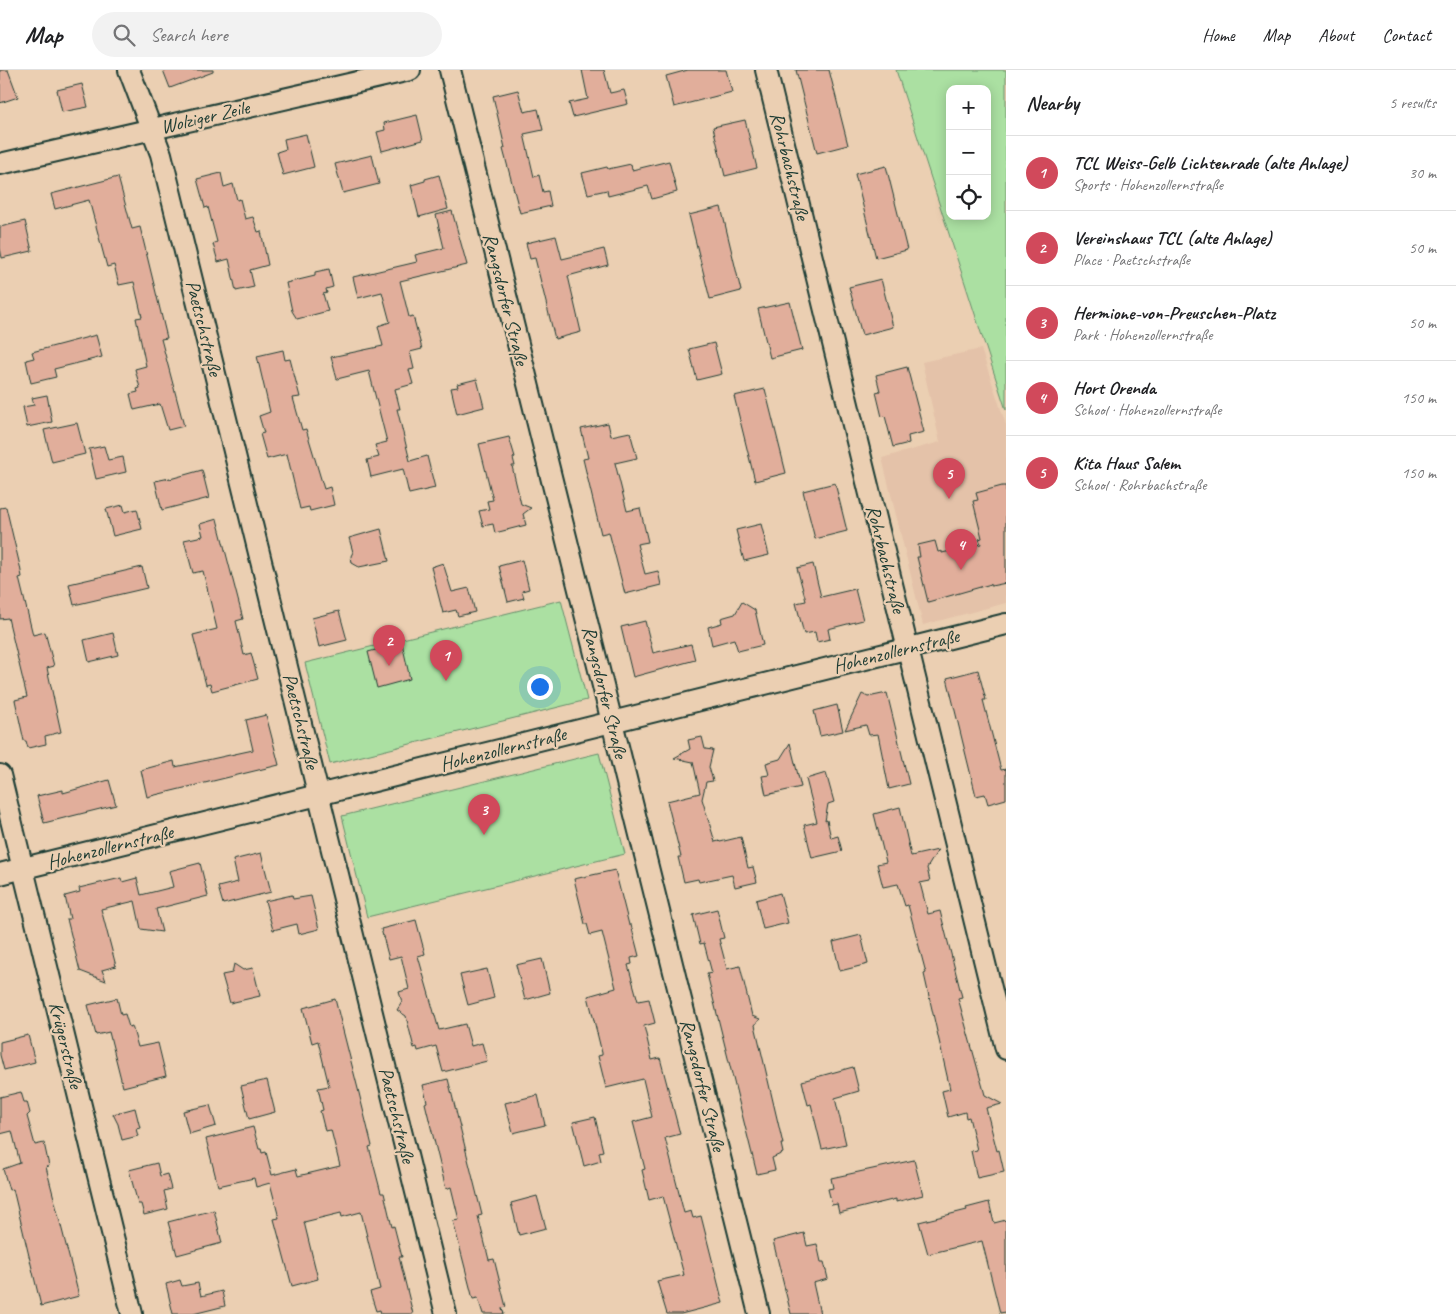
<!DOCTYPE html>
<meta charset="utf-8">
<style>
:root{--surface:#fff;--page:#f2f2f2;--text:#202124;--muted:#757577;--line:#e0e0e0;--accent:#d1495b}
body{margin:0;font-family:Caveat,sans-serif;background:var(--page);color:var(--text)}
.controls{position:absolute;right:15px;top:15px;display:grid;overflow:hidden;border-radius:10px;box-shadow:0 2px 12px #0003}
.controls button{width:45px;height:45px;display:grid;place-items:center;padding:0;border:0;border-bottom:1px solid var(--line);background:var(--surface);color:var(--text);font:25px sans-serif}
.you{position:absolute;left:539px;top:616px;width:18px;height:18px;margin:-12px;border:4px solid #fff;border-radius:50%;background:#1a73e8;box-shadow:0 0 0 8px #1a73e833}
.badge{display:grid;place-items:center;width:32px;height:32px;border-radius:50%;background:var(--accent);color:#fff;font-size:16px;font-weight:700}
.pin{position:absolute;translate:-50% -41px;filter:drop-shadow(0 1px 2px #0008)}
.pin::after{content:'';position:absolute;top:26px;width:18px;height:15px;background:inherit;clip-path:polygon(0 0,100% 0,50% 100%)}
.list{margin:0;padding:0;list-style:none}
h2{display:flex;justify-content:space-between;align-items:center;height:65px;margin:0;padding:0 20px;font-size:21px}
h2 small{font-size:16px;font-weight:400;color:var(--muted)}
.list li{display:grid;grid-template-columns:32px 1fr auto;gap:15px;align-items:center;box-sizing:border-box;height:75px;padding:0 20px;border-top:1px solid var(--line)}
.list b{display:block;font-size:19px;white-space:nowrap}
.list p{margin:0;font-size:16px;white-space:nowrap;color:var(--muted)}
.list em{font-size:16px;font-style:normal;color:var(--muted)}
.icon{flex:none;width:28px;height:28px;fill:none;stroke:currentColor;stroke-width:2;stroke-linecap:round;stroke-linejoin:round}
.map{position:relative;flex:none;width:1006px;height:1244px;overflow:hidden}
header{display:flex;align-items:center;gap:30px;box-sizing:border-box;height:70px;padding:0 25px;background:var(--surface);border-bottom:1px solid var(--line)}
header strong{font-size:24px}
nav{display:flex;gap:28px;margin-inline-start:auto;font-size:18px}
.search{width:350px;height:45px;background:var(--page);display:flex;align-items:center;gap:12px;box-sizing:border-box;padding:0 18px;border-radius:28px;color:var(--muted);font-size:19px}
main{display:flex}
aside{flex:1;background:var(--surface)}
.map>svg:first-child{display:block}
</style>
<header>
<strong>Map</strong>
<div class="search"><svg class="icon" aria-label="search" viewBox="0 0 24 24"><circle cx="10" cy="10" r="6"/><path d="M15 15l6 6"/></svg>Search here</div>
<nav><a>Home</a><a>Map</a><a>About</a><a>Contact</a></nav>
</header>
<main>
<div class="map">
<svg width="1006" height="1244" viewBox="0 0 1006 1244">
<rect width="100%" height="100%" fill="#ebcfb2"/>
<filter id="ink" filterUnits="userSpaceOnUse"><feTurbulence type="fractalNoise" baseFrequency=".02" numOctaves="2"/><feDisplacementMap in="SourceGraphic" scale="10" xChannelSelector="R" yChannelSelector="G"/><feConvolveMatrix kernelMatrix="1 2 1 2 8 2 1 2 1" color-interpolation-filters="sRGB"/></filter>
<g filter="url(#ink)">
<path fill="#e4c2a9" d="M981,279L1006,355V533L923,555L882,388L940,372L922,292Z"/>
<g fill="#abe0a2" stroke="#658e6b" fill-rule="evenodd">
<path d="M896,0H1006V340ZM950,19H987V146H950Z"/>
<path d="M561,530L587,630L330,694L305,593Z"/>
<path d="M599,683L625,784L367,847L342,746Z"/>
</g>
<g fill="#e1ae9b" stroke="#1f3d34">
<path d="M0,0H8L18,27L0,33Z"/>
<path d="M163,0H213V2L170,18Z"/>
<path d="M582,0H604L610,23L624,20L628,34L573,47L569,33L588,29Z"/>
<path d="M688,0H726L732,22L674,37L666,6Z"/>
<path d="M796,0H829L848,75L817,83Z"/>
<path d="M82,14L88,37L62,42L57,20Z"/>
<path d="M518,20L524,42L538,39L543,60L524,64L534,107L539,105L543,122L548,121L551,136L520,143L503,79L505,78L493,26Z"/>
<path d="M417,45L423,70L382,81L377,62L385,60L384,53Z"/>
<path d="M745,50L757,98L725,106L713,57Z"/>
<path d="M306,64L314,97L283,105L277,82L286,79L284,69Z"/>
<path d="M372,85L379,114L343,123L335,94Z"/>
<path d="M669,91L677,122L652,129L648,116L608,126L607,120L588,124L582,103L607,97L608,99L631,94L632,100Z"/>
<path d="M886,96L907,180L876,188L855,104Z"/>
<path d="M221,103L224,117L233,114L237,130L240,129L245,149L253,147L258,162L261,161L268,195L250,200L254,217L236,221L229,189L218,192L213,174L217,172L208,137L205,138L197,109Z"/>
<path d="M439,105L448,139L419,147L411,115L425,111V109Z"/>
<path d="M118,107L132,159L140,157L167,268L161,269L184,356L168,360L160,334L134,340L130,324L138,322L137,319L140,318L135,299L146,296L136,248L142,247L134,212L119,215L114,195L107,197L89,130L55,139L51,124Z"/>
<path d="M721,137L741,221L710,229L689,145Z"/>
<path d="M452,141L467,195L400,211L409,247L413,246L422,279L410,282L414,299L409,300L413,314L395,319L400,339H397L410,391L427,386L435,418L409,424L403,399L371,407L367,390L379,387L375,375L387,372L369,301L337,309L331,287L383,276L378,256L390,252L382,222L358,228L353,207L417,192L415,185L444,178L436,145Z"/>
<path d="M25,151L32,181L2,188L0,178V157Z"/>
<path d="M556,166L562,189L604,179L608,195L568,206L581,262L555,269L535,188L530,189L526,173Z"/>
<path d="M329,199L333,217L326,219L327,223L323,224L328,241L297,249L292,241L286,213L315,206V202Z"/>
<path d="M881,209L893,257L862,265L849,217Z"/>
<path d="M790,232L802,280L770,288L758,239Z"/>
<path d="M96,265L102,287L54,299L56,307L31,313L26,290L34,288L32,282Z"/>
<path d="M714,273L722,304L697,310L689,279Z"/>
<path d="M283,280L285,290L290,289L300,327L293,328L302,360L306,359L324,419L330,417L334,435L310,441L309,437L300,439L287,384L267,389L260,364L264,363L259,346L270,342L257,286Z"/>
<path d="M907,297L924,362L908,366L909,373L893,377L885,346L882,347L876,322L880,321L876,305Z"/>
<path d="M477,309L484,337L457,344L451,318L458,317L457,314Z"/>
<path d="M765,319L786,403L755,411L734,326Z"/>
<path d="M47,325L52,352L27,357L23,337L34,335L32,328Z"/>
<path d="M77,353L85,384L52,392L44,360Z"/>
<path d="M608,353L611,366L630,362L637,388L615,393L627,441L640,438L648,472L637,474L645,504L658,501L661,515L625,524L609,462L601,464L583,389L588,388L581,359Z"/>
<path d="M509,367L515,387L513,388L515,396H512L521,434L531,438L523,444L526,455L495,463L493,454L483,456L479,441L489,439L487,431L493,430L479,374Z"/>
<path d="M104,376L108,390L123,387L126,402L96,409L89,379Z"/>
<path d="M202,400L209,428L162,440L155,411L170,408V409Z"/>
<path d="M835,413L847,461L815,469L803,421Z"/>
<path d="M1002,416H1006V513L991,516V514L928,532L917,487H920L918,475L935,471L938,482L942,481V483L981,474L979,469L982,468L973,431L978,430L976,423Z"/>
<path d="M123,435L125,442L137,439L142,459L113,466L106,439Z"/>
<path d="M6,437L20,496L22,507L19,508L33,565L45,562L54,596L47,598L61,662L45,666L46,674L28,678L26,671H24L15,630L27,627L8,548L0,549V438Z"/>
<path d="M217,449L243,549L236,551L244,585L251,583L258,609L212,621L210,614L206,615L193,565L217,559L203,501L193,503L184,470L203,466L200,454Z"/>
<path d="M761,454L769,485L744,491L736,460Z"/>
<path d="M381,459L389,491L359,497L352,493L351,486L353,482L349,468Z"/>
<path d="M522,490L529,519L522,521L524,528L508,532L499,496Z"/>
<path d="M443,493L452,522L469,518L475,542L458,546L456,540L443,543L431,497Z"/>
<path d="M813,494L821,527L855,519L863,550L828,559L830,569L817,572L815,562L804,564L796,533L806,531L797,498Z"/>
<path d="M142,497L147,518L74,535L69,514Z"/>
<path d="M742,532L755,540L763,575L738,581L734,569L712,575L708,557L722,553L721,548L735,544Z"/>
<path d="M339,541L347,570L319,577L312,548Z"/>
<path d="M645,551L653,583L691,574L695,590L633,607L621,557Z"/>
<path d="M113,563L118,585L89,592L84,570Z"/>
<path d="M402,573L410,609L377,618L368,582Z"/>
<path d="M978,600L986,630H983L1001,700L1006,699V729L988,734L985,724L976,726L947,608Z"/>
<path d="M887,623L909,714L889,719L878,664L869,665L866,655L845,660L862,624L868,627Z"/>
<path d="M837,635L843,661L820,666L814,641Z"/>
<path d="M266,645L279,695L147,727L141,700L174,691L175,697L253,680L246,650Z"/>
<path d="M702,667L705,679L713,680L709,697L713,711L706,712L702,729L715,772L719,771L720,772L741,767L748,798L753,797L757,812L735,817L732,805L699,812L698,809L684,812L678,787H681L667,731L700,723L693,692L674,688L690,679L688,670Z"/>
<path d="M790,673L801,717L766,725L762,706L769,705L766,693L780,689Z"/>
<path d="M826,703L834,732L828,734L825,751L827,750L831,768L838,766L842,781L812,788L804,755L817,752L806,709Z"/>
<path d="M109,710L116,735L44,753L37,726L63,720V723Z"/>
<path d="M900,737L911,786L938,780L927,798L930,811L920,813L928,844L940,841L962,927L958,928L985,1025L1002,1034L986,1038L997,1081L999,1080L1004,1102L977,1108L971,1081L977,1080L969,1047L966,1048L965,1042L948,1047L942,1021L950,1019L924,904L926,903L908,835L905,836L898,814L883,817L877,794L886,792L874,744Z"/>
<path d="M261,783L271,822L223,834L218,817L238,812L233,790Z"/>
<path d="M200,793L208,826L156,839L162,862L141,859L135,831L101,839L116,896L102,900L106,911L80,901L67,849H70L65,826L80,822L79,818L121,808L122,812L137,808L141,825L173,817L169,801Z"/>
<path d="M615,800L629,855H631L639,886L631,888L632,894L628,895L638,931L649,929L655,953L644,956L652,990L660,988L680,1064L665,1068L684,1143L691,1141L693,1148L701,1146L723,1233L681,1244H667L657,1211L684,1205L663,1126L649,1130L642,1100L645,1099L633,1052L652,1047L643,1009L606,1018L598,986L602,985V983L588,926L616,918L602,862L590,865L587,854H585L574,809Z"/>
<path d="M780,823L788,853L763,859L756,830Z"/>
<path d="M292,825L293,829L311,826L319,859L299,864L297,854L273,860L265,831Z"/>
<path d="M717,839L724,868L719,869L727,899L740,896L752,946L760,949L755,955L783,1074H781L783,1083L772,1088L775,1100L757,1104L707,904L712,903L704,873L700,874L693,845Z"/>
<path d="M416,850L425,884L418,886L439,960L465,954L471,976L482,973L487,991L443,1002L436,976L418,981L417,977L414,978L406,946L397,940L402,932L399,922L409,919L401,886L389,889L381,859Z"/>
<path d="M861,865L868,894L840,901L833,872Z"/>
<path d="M542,889L550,923L525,930L516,895Z"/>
<path d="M234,894L243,900L253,898L260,926L230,933L222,905L232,903Z"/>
<path d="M487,899L494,928L468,935L460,905Z"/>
<path d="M117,928L121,945L125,944L129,957L132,956L138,977L158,973L166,1006L123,1017L109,962L96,965L88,935Z"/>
<path d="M335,929L358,1019L372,1076L369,1077L381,1123H384L392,1157L394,1156L402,1187H399L413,1244H381L380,1240L376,1241L370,1222L380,1219L361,1142L342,1147L341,1143L304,1152L318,1209L292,1216L274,1149L279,1148L270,1113L256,1117L254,1108L218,1116L206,1069L253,1057L259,1079H261L262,1083L266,1082L272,1105L296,1099L298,1106L340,1096L331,1060L325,1061L320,1041L323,1040L318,1018L329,1016L318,971L312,973L303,938Z"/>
<path d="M28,965L35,992L4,1000L0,985V972Z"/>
<path d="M853,997L859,1021L835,1028L846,1074L822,1079L811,1034L808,1035L802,1011Z"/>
<path d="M448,1009L482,1145L478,1146L489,1190L494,1189L506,1237L502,1238L504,1244H483L478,1228L473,1229L453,1151L459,1150L451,1117L446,1119L425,1033L427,1032L423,1015Z"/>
<path d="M267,1010L275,1042L249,1049L241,1016Z"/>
<path d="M21,1022L24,1032H27L30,1043L27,1046L35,1075L44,1073L49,1096L46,1097L79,1226L41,1236L13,1119L9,1120L3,1099L20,1093L12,1061L0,1064V1027Z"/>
<path d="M538,1025L545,1055L513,1063L505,1033Z"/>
<path d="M210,1035L216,1056L189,1064L183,1041Z"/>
<path d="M135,1038L140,1058L136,1059L138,1066L122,1070L118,1054L113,1044Z"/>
<path d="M595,1047L603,1081L599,1082L601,1091L584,1096L573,1052Z"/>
<path d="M914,1090L923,1125L896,1132V1129L839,1143L837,1134L832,1135L828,1119L833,1118L831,1108Z"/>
<path d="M157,1093L160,1106L167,1104L171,1119L164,1121L168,1139L144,1145L141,1134H138L129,1100Z"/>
<path d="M537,1126L546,1158L519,1165L511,1133Z"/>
<path d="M989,1132L994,1153L1006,1150V1242L1000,1243L982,1171L928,1184L919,1152L967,1140L966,1138Z"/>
<path d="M214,1140L222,1173L177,1185L168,1152Z"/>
<path d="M804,1163L807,1176L817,1174L821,1192H824L828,1209L813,1213L820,1244H791L773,1171Z"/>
<path d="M180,1210L182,1216L198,1213L201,1226L222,1221L225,1236L193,1244H173L166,1214Z"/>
</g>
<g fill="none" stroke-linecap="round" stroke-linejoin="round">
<g stroke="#1f3d34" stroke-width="24">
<g id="street">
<path d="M129,0L161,84L446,1244"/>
<path d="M450,0L759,1244"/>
<path d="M766,0L1006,979"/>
<path d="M0,94L410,0"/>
<path d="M0,705L132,1244"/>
<path d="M0,804L1006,554"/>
</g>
</g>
<use href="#street" stroke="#ebcfb2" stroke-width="20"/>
</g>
</g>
<g text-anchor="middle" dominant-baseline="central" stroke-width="4.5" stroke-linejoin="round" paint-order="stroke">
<g font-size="20" fill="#1f3d34" stroke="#ebcfb2">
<text transform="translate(205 47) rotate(-13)">Wolziger Zeile</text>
<text transform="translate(790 96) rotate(76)">Rohrbachstraße</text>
<text transform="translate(506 229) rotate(76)">Rangsdorfer Straße</text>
<text transform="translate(204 258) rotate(76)">Paetschstraße</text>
<text transform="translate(886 489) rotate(76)">Rohrbachstraße</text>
<text transform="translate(896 581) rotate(-14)">Hohenzollernstraße</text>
<text transform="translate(605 622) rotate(76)">Rangsdorfer Straße</text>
<text transform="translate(301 651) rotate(76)">Paetschstraße</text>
<text transform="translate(503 679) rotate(-14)">Hohenzollernstraße</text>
<text transform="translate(110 777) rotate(-14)">Hohenzollernstraße</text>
<text transform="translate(66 975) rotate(76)">Krügerstraße</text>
<text transform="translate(703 1015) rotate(76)">Rangsdorfer Straße</text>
<text transform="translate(397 1045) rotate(76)">Paetschstraße</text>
</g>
</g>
</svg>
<div class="controls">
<button>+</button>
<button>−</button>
<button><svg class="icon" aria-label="locate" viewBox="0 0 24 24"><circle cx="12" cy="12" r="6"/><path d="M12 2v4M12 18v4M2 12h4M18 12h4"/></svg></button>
</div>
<div class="you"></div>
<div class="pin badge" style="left:446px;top:611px">1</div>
<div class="pin badge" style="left:389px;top:596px">2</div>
<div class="pin badge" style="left:484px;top:765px">3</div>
<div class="pin badge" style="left:961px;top:500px">4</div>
<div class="pin badge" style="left:949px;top:429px">5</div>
</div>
<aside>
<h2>Nearby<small>5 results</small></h2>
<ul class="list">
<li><span class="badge">1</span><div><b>TCL Weiss-Gelb Lichtenrade (alte Anlage)</b><p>Sports · Hohenzollernstraße</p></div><em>30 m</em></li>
<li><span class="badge">2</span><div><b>Vereinshaus TCL (alte Anlage)</b><p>Place · Paetschstraße</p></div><em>50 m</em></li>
<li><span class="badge">3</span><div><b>Hermione-von-Preuschen-Platz</b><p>Park · Hohenzollernstraße</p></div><em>50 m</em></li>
<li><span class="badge">4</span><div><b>Hort Orenda</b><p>School · Hohenzollernstraße</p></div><em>150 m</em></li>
<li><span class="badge">5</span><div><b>Kita Haus Salem</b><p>School · Rohrbachstraße</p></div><em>150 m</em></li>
</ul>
</aside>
</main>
